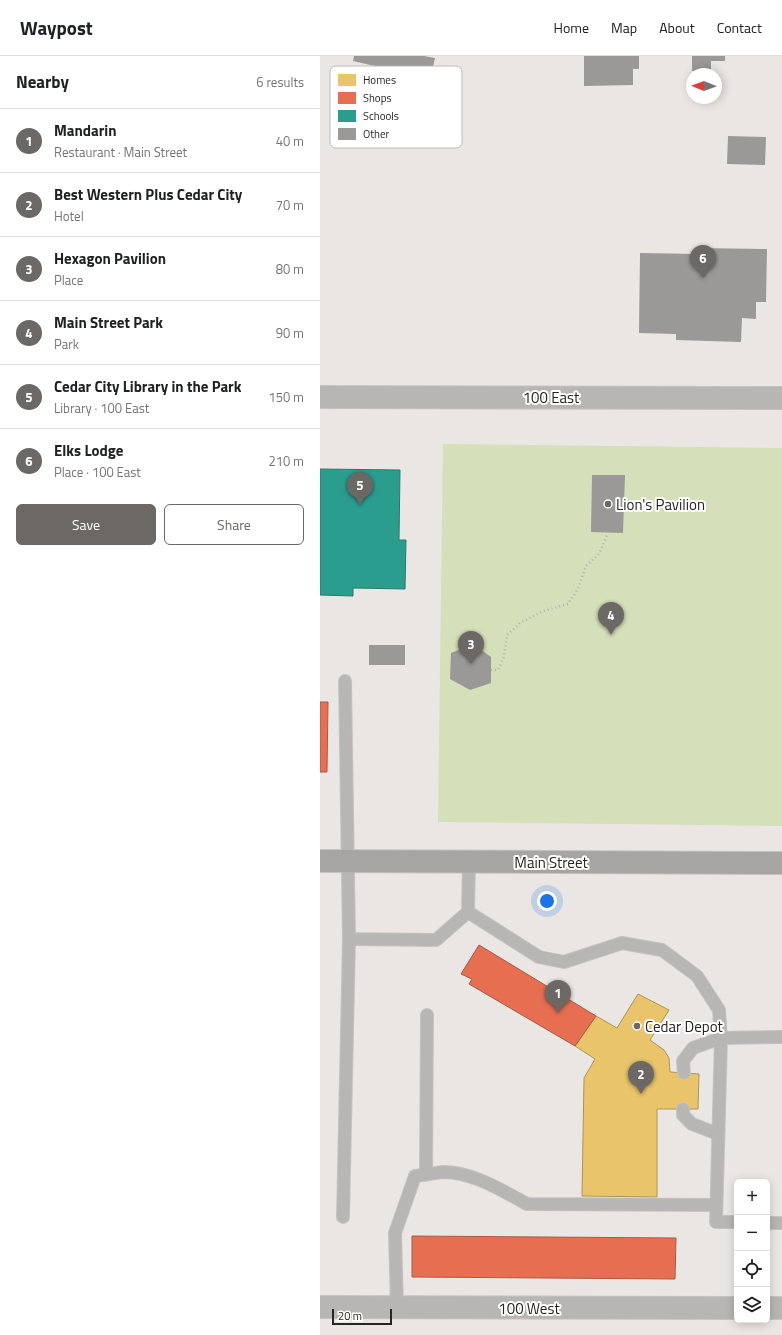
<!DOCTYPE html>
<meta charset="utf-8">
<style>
:root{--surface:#fff;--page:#f2f2f2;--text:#202124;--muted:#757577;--line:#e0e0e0;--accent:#6b6866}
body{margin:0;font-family:"Titillium Web",sans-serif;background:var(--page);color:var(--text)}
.controls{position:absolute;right:12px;bottom:12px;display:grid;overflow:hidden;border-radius:6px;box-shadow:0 2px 10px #0003}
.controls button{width:36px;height:36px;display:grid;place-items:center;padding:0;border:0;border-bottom:1px solid var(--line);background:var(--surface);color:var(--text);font:20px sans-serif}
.compass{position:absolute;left:366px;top:12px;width:36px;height:36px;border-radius:50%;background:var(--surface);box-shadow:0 2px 10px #0003;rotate:271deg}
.scale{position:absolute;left:12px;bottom:10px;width:60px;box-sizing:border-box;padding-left:4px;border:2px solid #272422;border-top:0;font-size:11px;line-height:14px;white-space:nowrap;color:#272422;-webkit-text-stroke:3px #fff;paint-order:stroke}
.you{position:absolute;left:227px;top:845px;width:14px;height:14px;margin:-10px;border:3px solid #fff;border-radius:50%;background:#1a73e8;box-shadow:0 0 0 6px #1a73e833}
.badge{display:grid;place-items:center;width:26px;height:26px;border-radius:50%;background:var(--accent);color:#fff;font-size:13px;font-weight:700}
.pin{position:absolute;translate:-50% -33px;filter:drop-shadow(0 1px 2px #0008)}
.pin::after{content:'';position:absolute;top:21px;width:14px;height:12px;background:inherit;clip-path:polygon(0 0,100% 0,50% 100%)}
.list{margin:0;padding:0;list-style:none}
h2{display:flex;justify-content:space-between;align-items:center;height:52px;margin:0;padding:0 16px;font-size:17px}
h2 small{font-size:13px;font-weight:400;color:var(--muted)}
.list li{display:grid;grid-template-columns:26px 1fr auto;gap:12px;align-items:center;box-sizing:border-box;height:64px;padding:0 16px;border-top:1px solid var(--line)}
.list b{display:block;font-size:15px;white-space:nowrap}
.list p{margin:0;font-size:13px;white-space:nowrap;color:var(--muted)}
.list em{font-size:13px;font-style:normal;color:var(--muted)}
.actions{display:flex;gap:8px;padding:12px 16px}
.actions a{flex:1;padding:9px 0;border:1px solid var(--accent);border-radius:6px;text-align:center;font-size:14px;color:var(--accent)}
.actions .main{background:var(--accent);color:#fff}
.icon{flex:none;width:22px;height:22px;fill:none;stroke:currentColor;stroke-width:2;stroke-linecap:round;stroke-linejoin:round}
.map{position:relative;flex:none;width:462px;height:1279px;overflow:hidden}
header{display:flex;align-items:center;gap:24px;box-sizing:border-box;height:56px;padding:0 20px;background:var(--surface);border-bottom:1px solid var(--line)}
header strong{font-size:19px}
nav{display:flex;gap:22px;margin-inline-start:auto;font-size:14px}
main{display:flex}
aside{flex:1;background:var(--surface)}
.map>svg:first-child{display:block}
</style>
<header>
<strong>Waypost</strong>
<nav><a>Home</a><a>Map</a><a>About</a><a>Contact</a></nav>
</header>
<main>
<aside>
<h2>Nearby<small>6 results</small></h2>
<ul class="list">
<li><span class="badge">1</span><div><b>Mandarin</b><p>Restaurant · Main Street</p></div><em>40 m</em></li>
<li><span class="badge">2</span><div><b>Best Western Plus Cedar City</b><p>Hotel</p></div><em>70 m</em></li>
<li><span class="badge">3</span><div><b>Hexagon Pavilion</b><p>Place</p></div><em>80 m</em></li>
<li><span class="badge">4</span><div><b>Main Street Park</b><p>Park</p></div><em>90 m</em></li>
<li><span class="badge">5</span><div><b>Cedar City Library in the Park</b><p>Library · 100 East</p></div><em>150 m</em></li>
<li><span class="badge">6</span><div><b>Elks Lodge</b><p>Place · 100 East</p></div><em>210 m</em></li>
</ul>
<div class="actions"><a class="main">Save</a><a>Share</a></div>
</aside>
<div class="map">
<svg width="462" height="1279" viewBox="0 0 462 1279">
<rect width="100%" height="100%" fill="#eae6e4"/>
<path fill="#d5dfb9" d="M123,388L462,392V770L118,766Z"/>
<path fill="#e9c46a" stroke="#af9454" d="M318,938L349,954L330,984L344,994L349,1002L350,1016L379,1018L378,1053H337V1141L262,1140L264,1022L275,1003L255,990L276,960L297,972Z"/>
<g fill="#e76f51" stroke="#ad5843">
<path d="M0,646H8L7,716H0Z"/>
<path d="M159,889L276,960L255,990L149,928L152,923L141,918Z"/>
<path d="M92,1180L356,1182L355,1223L92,1221Z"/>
</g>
<path fill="#2a9d8f" stroke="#29796e" d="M0,413L80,414L79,484H86L85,533L33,532V540L0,539Z"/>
<g fill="#9b9898">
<path d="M34,0H104L115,2L108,33L57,23L59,11L33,5Z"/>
<path d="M264,0H319V13H313V29L264,30Z"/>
<path d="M372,0H405V5H391V15H372Z"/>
<path d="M408,80L446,81L445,109L407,108Z"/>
<path d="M377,192L447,193L446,246H436V263L422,262L421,286L356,284V278L319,277L320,197L377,198Z"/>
<path d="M272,419H305L303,477L271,476Z"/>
<path d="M153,588L171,601V627L150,634L130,623L131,597Z"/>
<rect x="49" y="589" width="36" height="20"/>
</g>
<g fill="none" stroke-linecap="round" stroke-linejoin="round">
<g stroke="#c6c3c2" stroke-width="14">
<g id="service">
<path d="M25,625L29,883L116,884L148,856"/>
<path d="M149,805L148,856L219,901L244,906L302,887L342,894L377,920L399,954L401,982L396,1166H417"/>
<path d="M364,1017L363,1005L373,992L401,982L462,981"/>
<path d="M363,1053V1059L372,1068L398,1078"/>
<path d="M106,1118L107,959"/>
<path d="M23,1161L29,883"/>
<path d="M447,1167H462"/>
<path d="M77,1251L75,1177L95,1120C104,1119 114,1117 123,1116C153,1116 181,1134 207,1148L396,1149"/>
</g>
</g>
<g stroke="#c6c3c2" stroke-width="24">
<g id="minor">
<path d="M0,341L462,342"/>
<path d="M0,1251L417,1252"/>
<path d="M447,1252H462"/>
</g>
</g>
<g stroke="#c6c3c2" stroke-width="24">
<path id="primary" d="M0,805L462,807"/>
</g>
<path stroke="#b4b2b2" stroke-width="2.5" stroke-dasharray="1 3" stroke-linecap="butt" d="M171,614H178L184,601L187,579L200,567L223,555L248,548L258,533L266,510L279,498L288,477"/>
<use href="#service" stroke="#b7b6b4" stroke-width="12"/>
<use href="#minor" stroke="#b7b6b4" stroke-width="22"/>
<use href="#primary" stroke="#a7a5a4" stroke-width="22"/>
</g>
<g fill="#6b6866" stroke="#fff" stroke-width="1.5">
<circle cx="288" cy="448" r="4"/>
<circle cx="317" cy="970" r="4"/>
</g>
<g text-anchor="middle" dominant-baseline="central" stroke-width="4" stroke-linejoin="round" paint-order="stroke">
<g font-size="15" fill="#272422" stroke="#fff">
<text x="231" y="341">100 East</text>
<text x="231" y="806">Main Street</text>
<text x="209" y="1252">100 West</text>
</g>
<g font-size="15" fill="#272422" stroke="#fff" text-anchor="start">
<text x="296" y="448">Lion's Pavilion</text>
<text x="325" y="970">Cedar Depot</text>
</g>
</g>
<rect x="10" y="10" width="132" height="82" rx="6" fill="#fff" stroke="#bebdbd" stroke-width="1"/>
<rect x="18" y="18" width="18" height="12" fill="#e9c46a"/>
<rect x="18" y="36" width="18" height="12" fill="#e76f51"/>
<rect x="18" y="54" width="18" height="12" fill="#2a9d8f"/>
<rect x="18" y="72" width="18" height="12" fill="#9b9898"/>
<g font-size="11" fill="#272422">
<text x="43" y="28">Homes</text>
<text x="43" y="46">Shops</text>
<text x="43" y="64">Schools</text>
<text x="43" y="82">Other</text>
</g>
</svg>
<div class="controls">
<button>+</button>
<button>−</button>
<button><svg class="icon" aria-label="locate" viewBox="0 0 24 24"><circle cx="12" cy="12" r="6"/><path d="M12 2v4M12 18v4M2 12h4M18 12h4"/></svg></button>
<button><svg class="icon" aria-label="layers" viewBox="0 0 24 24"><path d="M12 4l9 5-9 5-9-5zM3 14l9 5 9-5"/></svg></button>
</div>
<svg class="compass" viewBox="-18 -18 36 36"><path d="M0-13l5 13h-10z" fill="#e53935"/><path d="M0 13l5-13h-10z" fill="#757577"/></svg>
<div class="scale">20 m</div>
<div class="you"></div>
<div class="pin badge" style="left:238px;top:957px">1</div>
<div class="pin badge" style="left:321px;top:1038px">2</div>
<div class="pin badge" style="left:151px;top:608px">3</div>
<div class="pin badge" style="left:291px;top:579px">4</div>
<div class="pin badge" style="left:40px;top:449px">5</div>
<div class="pin badge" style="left:383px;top:222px">6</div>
</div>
</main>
